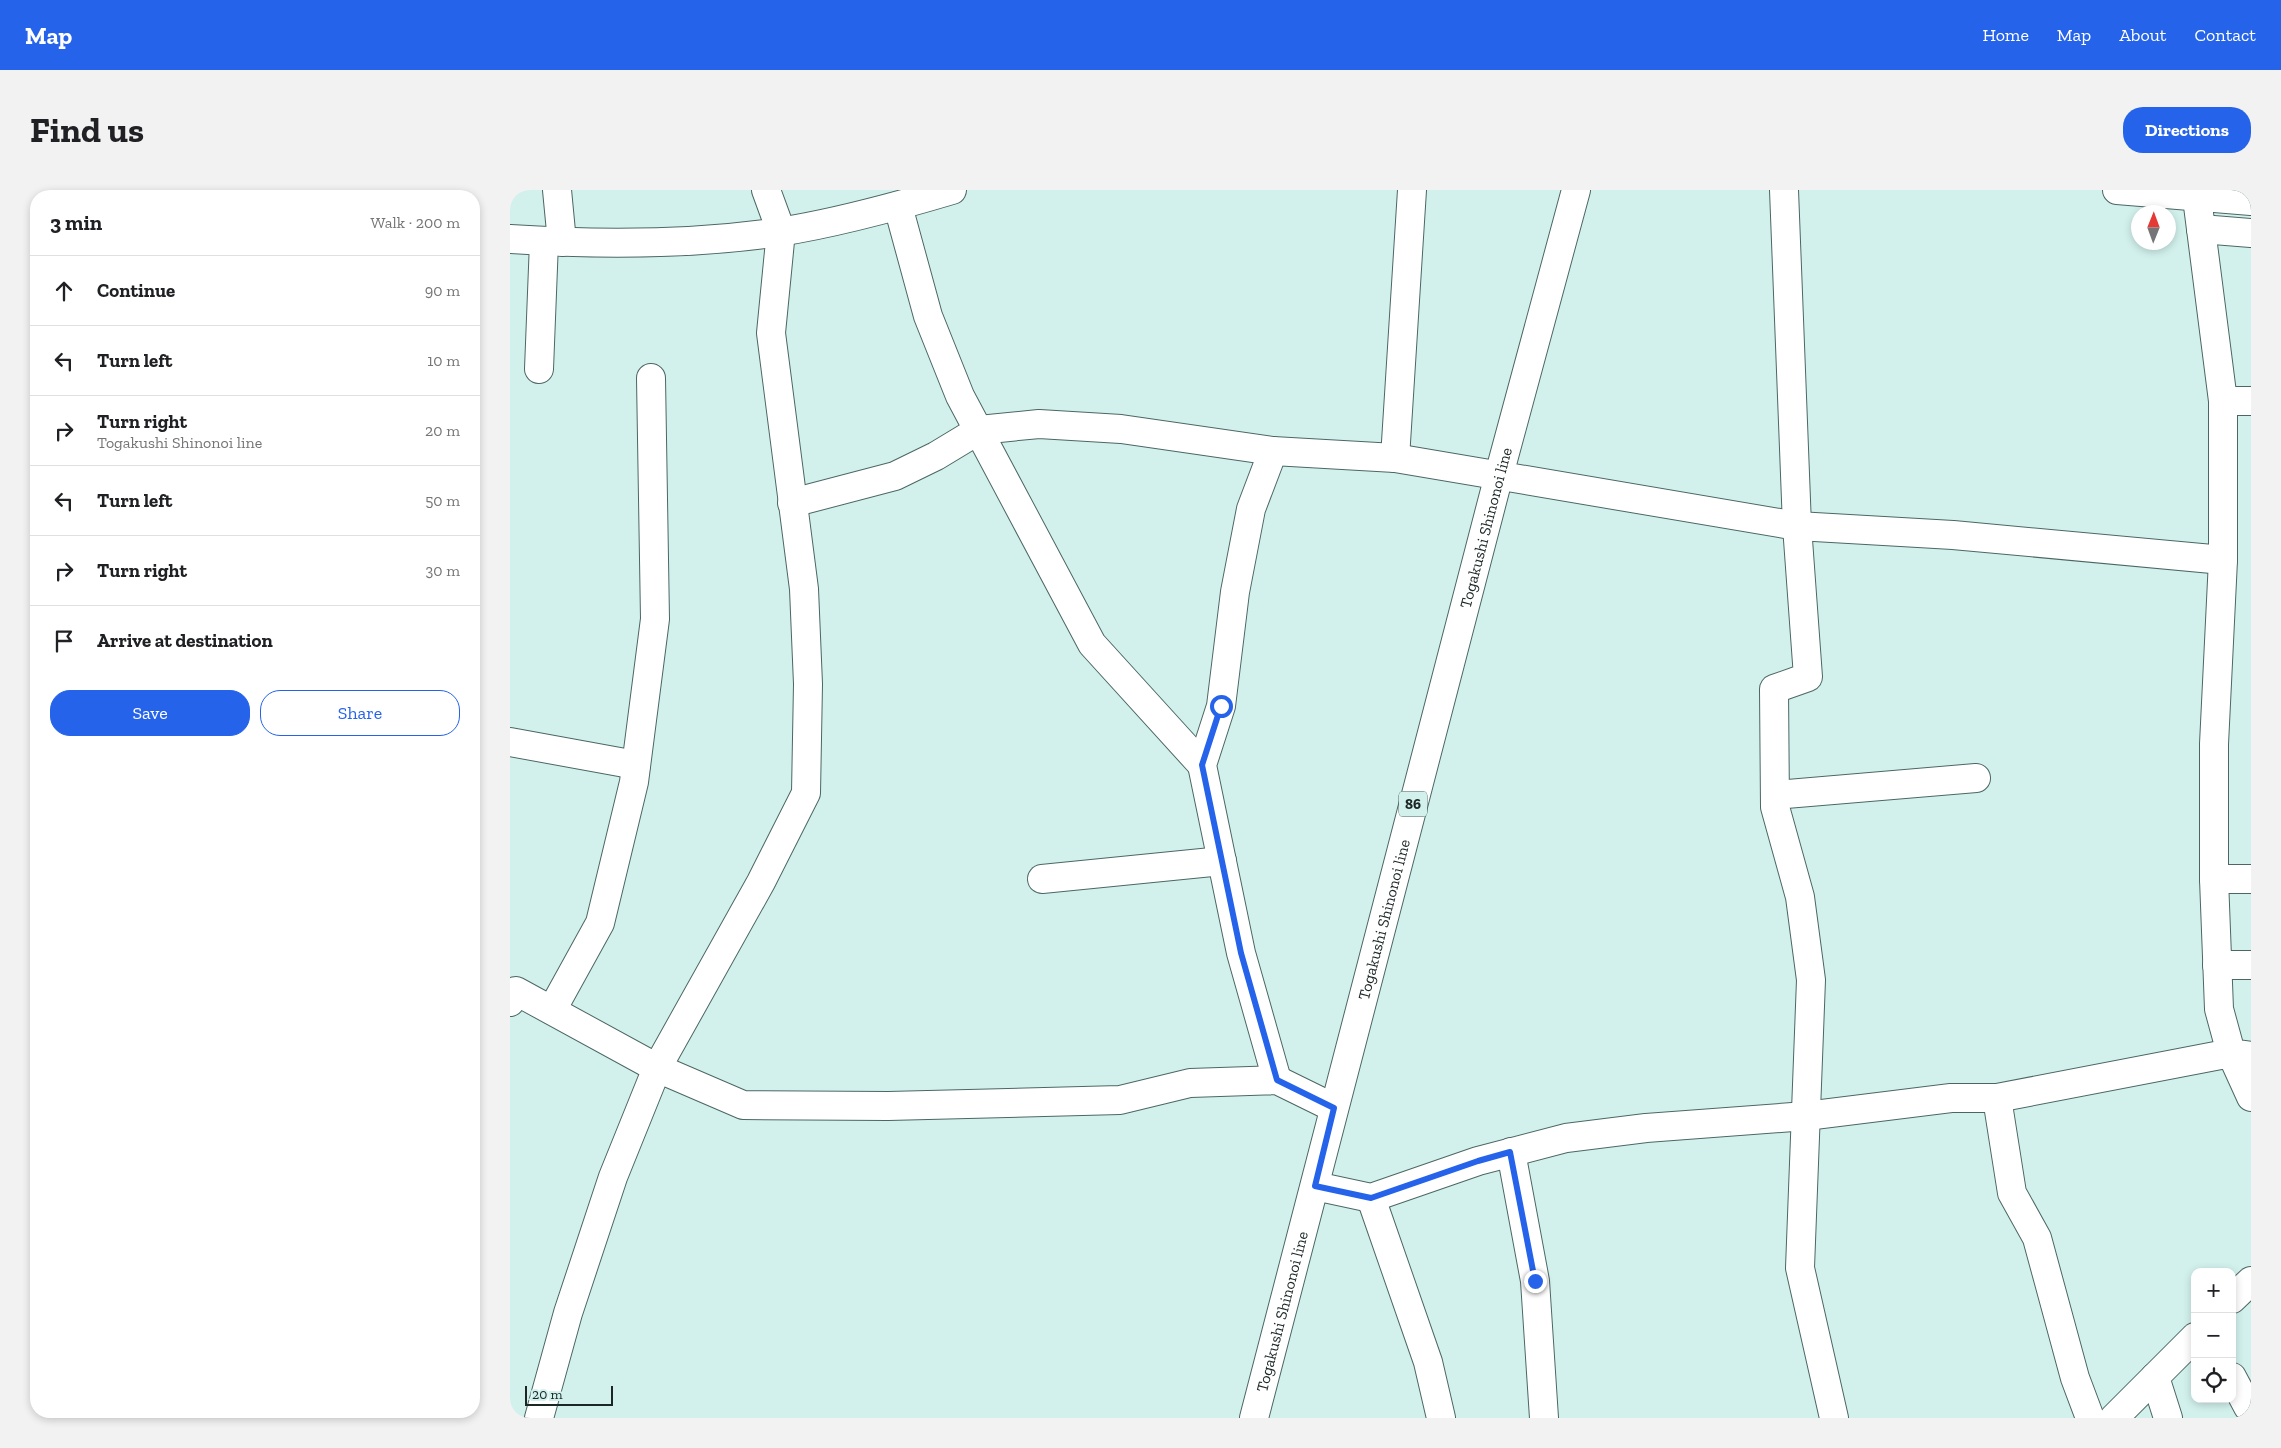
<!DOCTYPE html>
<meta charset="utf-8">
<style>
:root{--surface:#fff;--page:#f2f2f2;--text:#202124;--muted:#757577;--line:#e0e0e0;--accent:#2563eb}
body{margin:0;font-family:"Zilla Slab",serif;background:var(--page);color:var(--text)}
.controls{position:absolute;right:15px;bottom:15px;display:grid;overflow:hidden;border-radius:10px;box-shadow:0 2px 8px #0003}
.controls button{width:45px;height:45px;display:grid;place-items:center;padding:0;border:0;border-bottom:1px solid var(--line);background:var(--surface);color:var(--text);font:25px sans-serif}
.compass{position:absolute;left:1621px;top:15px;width:45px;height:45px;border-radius:50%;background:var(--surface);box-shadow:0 2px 8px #0003;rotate:1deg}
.scale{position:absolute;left:15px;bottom:12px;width:88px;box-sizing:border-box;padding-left:5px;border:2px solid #1b2625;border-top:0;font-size:14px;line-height:18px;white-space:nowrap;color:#1b2625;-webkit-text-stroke:4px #d2f1ed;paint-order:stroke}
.stop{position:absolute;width:15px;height:15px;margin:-11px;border:4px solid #2563eb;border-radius:50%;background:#fff}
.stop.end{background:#2563eb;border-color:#fff;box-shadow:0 1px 5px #0008}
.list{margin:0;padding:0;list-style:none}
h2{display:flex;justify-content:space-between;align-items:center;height:65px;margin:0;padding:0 20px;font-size:21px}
h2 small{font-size:16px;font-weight:400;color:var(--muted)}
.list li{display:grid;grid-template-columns:32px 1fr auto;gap:15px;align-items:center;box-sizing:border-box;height:70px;padding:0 20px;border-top:1px solid var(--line)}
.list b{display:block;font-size:19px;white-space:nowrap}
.list p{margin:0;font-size:16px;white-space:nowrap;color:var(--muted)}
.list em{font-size:16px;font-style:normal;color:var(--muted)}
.actions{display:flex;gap:10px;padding:15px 20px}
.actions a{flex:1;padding:11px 0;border:1px solid var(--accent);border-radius:20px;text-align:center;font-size:18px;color:var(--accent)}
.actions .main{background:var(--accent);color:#fff}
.icon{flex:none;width:28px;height:28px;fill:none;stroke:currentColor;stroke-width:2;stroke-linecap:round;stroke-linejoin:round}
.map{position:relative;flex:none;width:1741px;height:1228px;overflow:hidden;border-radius:20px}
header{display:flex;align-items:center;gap:30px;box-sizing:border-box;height:70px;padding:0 25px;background:var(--accent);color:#fff}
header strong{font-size:24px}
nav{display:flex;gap:28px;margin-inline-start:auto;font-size:18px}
.intro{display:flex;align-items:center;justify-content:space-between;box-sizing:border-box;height:120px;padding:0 30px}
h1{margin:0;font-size:35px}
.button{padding:12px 22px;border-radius:20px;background:var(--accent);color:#fff;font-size:18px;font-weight:700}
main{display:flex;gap:30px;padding:0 30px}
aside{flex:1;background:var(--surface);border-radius:20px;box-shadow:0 2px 8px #0003}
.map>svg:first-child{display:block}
</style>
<header>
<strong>Map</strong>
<nav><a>Home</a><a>Map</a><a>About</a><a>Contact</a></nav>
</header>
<div class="intro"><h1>Find us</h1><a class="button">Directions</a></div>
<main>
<aside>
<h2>3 min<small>Walk · 200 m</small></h2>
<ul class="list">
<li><svg class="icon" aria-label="ahead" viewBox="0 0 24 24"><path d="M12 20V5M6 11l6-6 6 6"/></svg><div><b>Continue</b></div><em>90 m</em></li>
<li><svg class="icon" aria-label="left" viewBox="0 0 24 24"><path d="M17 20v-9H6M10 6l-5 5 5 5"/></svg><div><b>Turn left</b></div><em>10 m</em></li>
<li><svg class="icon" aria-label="right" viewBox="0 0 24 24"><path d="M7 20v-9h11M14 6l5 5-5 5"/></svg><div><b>Turn right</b><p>Togakushi Shinonoi line</p></div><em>20 m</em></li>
<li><svg class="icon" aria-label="left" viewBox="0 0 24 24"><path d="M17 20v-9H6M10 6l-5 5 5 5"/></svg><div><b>Turn left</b></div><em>50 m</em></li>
<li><svg class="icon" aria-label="right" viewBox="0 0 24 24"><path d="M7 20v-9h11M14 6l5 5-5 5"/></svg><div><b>Turn right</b></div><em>30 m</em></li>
<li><svg class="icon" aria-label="arrive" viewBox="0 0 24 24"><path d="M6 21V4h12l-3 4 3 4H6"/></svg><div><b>Arrive at destination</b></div></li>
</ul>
<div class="actions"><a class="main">Save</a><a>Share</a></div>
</aside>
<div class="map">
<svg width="1741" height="1228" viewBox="0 0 1741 1228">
<rect width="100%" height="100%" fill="#d2f1ed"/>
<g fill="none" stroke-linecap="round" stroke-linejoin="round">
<g stroke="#4c6763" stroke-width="30">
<g id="street">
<path d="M47,0L52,52"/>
<path d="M1274,0L1287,336L1298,487L1264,499L1265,617L1290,707L1301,790L1290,1078L1324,1228"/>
<path d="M388,16L418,126L450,206L582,454L692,575"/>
<path d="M1691,39L1741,43"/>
<path d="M29,179L34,52"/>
<path d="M1713,211H1741"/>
<path d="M763,261L741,319L725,402L711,516L692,575L731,763L767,890"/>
<path d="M885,268L902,0"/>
<path d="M282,313L385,286L426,266L469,240L529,234L611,239L763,261L885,268L1287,336L1443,345L1713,370"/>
<path d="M0,552L126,575"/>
<path d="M1265,605L1466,588"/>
<path d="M532,689L712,671"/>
<path d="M1704,689H1741"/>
<path d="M1707,775H1741"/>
<path d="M0,812L6,801L147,878L233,915L378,916L610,910L680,893L767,890L824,918"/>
<path d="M42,820L90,733L124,592L145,429L141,188"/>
<path d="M1487,908L1502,1003L1527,1048L1565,1188L1580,1228"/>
<path d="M1001,962L1025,1091L1034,1228"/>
<path d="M805,996L861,1008L968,971L1056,948L1136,938L1296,926L1441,908H1487L1721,863L1741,907"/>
<path d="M861,1008L918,1172L931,1228"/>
<path d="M1722,1109L1741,1091"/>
<path d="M1645,1187L1658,1228"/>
<path d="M1722,1187L1738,1217L1741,1216"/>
<path d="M29,1228L58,1123L103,987L147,878L251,692L296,603L298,494L294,399L261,143L271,41L256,0"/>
<path d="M1604,1228L1685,1147"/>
</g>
</g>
<g stroke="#4c6763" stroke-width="30">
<g id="secondary">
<path d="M1686,0L1713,211V370L1704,554V689L1709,819L1721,863L1741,866"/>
<path d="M0,49C90,55 179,55 269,42C327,33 385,17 442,0"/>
</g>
</g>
<g stroke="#4c6763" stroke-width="30">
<g id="primary">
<path d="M1607,0L1741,11"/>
<path id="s1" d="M744,1228L989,285L1066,0"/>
</g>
</g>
<use href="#street" stroke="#fff" stroke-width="28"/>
<use href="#secondary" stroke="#fff" stroke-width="28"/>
<use href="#primary" stroke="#fff" stroke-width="28"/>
</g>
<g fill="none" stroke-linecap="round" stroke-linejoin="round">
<path stroke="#2563eb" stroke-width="6" d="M711,516L692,575L731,763L767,890L824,918L805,996L861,1008L968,971L1000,962L1025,1091"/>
</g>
<g text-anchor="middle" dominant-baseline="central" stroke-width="4" stroke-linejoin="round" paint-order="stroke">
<rect fill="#d2f1ed" stroke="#526361" stroke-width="1" x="889" y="601.5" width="28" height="25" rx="4"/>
<g font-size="15" font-weight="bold" fill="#1b2625">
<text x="903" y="614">86</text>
</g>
<g font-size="16" fill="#1b2625" stroke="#d2f1ed">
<text stroke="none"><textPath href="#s1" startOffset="920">Togakushi Shinonoi line</textPath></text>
<text stroke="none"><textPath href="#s1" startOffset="515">Togakushi Shinonoi line</textPath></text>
<text stroke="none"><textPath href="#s1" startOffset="110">Togakushi Shinonoi line</textPath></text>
</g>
</g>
</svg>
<div class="controls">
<button>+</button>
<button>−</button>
<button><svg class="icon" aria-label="locate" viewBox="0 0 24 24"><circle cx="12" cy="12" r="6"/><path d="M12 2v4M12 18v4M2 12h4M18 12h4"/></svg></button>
</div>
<svg class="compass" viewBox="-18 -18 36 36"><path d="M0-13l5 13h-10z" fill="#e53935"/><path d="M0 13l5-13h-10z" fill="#757577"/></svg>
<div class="scale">20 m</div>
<div class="stop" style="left:711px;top:516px"></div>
<div class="stop end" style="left:1025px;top:1091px"></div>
</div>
</main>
